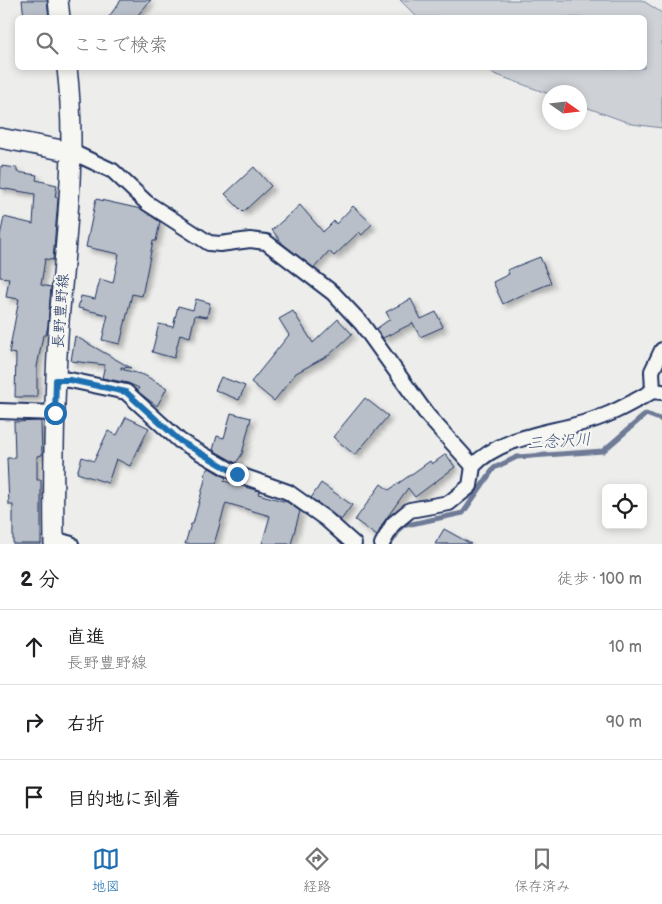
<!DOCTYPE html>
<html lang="ja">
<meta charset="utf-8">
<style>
:root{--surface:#fff;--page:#f6f6f6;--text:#202124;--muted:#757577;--line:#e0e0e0;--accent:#1f6fb2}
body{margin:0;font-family:"Balsamiq Sans","Klee One",sans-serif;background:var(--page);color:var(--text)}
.controls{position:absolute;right:15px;bottom:15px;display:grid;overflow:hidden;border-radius:8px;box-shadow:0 2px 8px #0003}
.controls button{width:45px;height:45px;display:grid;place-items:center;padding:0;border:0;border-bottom:1px solid var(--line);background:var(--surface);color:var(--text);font:25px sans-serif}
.compass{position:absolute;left:542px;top:85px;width:45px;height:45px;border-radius:50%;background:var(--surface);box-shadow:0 2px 8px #0003;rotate:104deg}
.stop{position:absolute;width:15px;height:15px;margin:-11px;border:4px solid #1f6fb2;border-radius:50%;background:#fff}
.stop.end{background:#1f6fb2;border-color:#fff;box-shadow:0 1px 5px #0008}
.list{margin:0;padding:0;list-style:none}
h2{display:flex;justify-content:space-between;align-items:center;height:65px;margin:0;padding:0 20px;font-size:21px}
h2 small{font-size:16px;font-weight:400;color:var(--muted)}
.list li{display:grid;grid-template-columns:32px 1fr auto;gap:15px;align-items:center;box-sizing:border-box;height:75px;padding:0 20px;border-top:1px solid var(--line)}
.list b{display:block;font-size:19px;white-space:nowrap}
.list p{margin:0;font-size:16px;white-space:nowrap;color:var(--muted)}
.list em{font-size:16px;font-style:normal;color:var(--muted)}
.icon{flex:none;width:28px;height:28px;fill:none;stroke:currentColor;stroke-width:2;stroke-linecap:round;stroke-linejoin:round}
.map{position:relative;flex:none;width:662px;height:544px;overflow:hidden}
.search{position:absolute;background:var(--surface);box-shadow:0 2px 8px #0003;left:15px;right:15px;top:15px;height:55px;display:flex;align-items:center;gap:12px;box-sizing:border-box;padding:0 18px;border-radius:8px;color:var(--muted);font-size:19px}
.sheet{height:290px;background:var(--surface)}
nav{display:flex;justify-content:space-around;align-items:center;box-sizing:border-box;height:70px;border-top:1px solid var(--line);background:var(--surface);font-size:14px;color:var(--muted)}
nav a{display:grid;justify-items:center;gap:2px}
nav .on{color:var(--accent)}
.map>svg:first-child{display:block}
</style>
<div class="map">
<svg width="662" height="544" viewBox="0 0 662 544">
<defs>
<filter id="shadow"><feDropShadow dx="4" dy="4" stdDeviation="2.5" flood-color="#0004"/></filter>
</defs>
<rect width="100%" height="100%" fill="#edeeec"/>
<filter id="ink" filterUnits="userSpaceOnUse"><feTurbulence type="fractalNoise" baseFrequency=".02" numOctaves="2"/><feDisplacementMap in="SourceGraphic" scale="10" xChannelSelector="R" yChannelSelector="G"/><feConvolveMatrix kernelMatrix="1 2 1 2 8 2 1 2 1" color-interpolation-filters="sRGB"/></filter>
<g filter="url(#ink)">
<path fill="#ced2d7" stroke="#74809a" d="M400,0H642L662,13V128L632,124L580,105V92H550L549,94L478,68H644V18L417,17Z"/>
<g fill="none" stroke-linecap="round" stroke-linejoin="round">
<path stroke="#6e7a96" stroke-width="5" d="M390,544L402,526L463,513L494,468L517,457L603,451L646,414L662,420"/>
</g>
<g fill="#b9bfc8" stroke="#1b2f5e" filter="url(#shadow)">
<path d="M22,0H47L49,18H24Z"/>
<path d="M121,0H151L135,18H108Z"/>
<path d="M1,166L17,168V172L37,175L36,180L57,185L55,197L58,198L53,260L45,259L41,285L51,287L48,325L46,335H43L37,367V397H15L16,354L9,353L19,299L6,297L9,278L0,277V236L4,217L33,224L35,194L0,188Z"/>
<path d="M254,167L271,186L243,212L225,194Z"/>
<path d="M96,199L141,209L160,222L156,241H153L142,296L132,294L120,344L102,340L108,315L78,308L81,296L95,299L100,279L113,283L119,254L86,247Z"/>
<path d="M300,205L323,232L334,221L336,224L353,206L372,224L362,235L359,232L334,256L329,251L314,268L283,244L272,230Z"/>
<path d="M540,257L551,283L515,298L503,304L493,282L509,274L507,270Z"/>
<path d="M196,299L210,303L207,317L195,315L190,337L180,334L174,358L152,352L159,324L173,327L178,306L193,310Z"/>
<path d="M411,299L421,319L436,312L443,327L420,337L413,323L383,338L376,329L390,319L386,312Z"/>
<path d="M293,311L313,343L338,319L352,334L329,355L296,373L274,401L251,382L289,335L279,319Z"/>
<path d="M75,336L131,368L121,367V369L144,375L167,388L157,406L137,391L139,388L128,383L102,378L105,365L71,361Z"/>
<path d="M221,377L245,386L239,400L215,390Z"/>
<path d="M365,398L388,416L355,455L333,437Z"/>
<path d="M231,413L251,418L242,454L236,463L213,450L217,436L224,438Z"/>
<path d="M126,417L149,428L130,466L116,459L108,483L77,473L82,457L94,461L108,431L117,435Z"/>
<path d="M41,421L42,455L37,456V480H41V544H13V505H9L7,458H15L14,422Z"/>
<path d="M446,454L455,467L415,497L408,488L383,523L377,536L355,520L381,484L389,490L430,461L432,464Z"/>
<path d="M209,468L226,478L224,481L259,491L258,494L287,502L300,511L291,544H262L270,516L226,503L214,544H185L191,524H193L206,476L204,475Z"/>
<path d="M321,483L352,505L341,520L311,498Z"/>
<path d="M444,529L471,544H435Z"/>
</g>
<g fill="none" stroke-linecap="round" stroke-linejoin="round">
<g stroke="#1b2f5e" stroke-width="18">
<g id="street">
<path d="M72,152L113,171L147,203L209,243L220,244L250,240L266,242L333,293L362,324L428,416L473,466C504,433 561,433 601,417C619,411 636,400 653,391L662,392"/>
<path d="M56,379L70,380L126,392L180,441L237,474L288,492L326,519L354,544"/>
<path d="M653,391L652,371L662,350"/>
<path d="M0,411L55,413"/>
<path d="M54,539L71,544"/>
<path d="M382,544L393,524L410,510L449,503L470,486L473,466"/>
</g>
</g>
<g stroke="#1b2f5e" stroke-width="22">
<g id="secondary">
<path d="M58,0L60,18"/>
<path d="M0,138L72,152"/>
<path d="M54,544C53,470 54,395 59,321C66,236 77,152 67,68"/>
</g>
</g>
<use href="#street" stroke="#f6f6f2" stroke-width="14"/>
<use href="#secondary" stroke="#f6f6f2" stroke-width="19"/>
</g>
</g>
<g fill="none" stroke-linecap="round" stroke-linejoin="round" filter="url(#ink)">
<path stroke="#1f6fb2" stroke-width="6" d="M55,413L56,380H70L126,392L180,441L237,474"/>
</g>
<g text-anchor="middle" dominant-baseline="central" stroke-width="4.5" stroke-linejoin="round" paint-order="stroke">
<g font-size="15" fill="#1b2f5e" stroke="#f6f6f2">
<text transform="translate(61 311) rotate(-86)">長野豊野線</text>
</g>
<g font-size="16" font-style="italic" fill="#44547a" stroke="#f6f6f2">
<text transform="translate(559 442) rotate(-4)">三念沢川</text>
</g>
</g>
</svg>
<div class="controls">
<button><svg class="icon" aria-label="locate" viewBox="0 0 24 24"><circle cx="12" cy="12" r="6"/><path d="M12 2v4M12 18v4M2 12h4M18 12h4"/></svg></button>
</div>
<svg class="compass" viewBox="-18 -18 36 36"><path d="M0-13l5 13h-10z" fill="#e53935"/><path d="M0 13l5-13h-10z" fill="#757577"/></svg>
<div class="stop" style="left:55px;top:413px"></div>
<div class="stop end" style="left:237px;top:474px"></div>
<div class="search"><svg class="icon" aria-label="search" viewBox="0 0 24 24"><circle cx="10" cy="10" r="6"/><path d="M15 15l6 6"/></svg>ここで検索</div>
</div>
<section class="sheet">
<h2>2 分<small>徒歩 · 100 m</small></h2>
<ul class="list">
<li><svg class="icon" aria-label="ahead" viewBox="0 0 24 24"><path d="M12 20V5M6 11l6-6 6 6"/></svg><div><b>直進</b><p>長野豊野線</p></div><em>10 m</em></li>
<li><svg class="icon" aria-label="right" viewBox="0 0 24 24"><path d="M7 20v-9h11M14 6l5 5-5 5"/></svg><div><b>右折</b></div><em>90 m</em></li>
<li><svg class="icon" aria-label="arrive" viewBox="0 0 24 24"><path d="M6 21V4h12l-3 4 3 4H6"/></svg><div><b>目的地に到着</b></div></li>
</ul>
</section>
<nav>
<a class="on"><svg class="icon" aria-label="map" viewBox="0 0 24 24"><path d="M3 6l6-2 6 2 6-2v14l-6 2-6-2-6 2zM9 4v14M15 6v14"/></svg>地図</a>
<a><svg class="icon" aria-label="directions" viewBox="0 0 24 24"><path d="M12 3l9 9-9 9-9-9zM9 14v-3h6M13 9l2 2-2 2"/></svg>経路</a>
<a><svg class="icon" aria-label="saved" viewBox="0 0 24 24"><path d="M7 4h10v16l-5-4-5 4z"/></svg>保存済み</a>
</nav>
